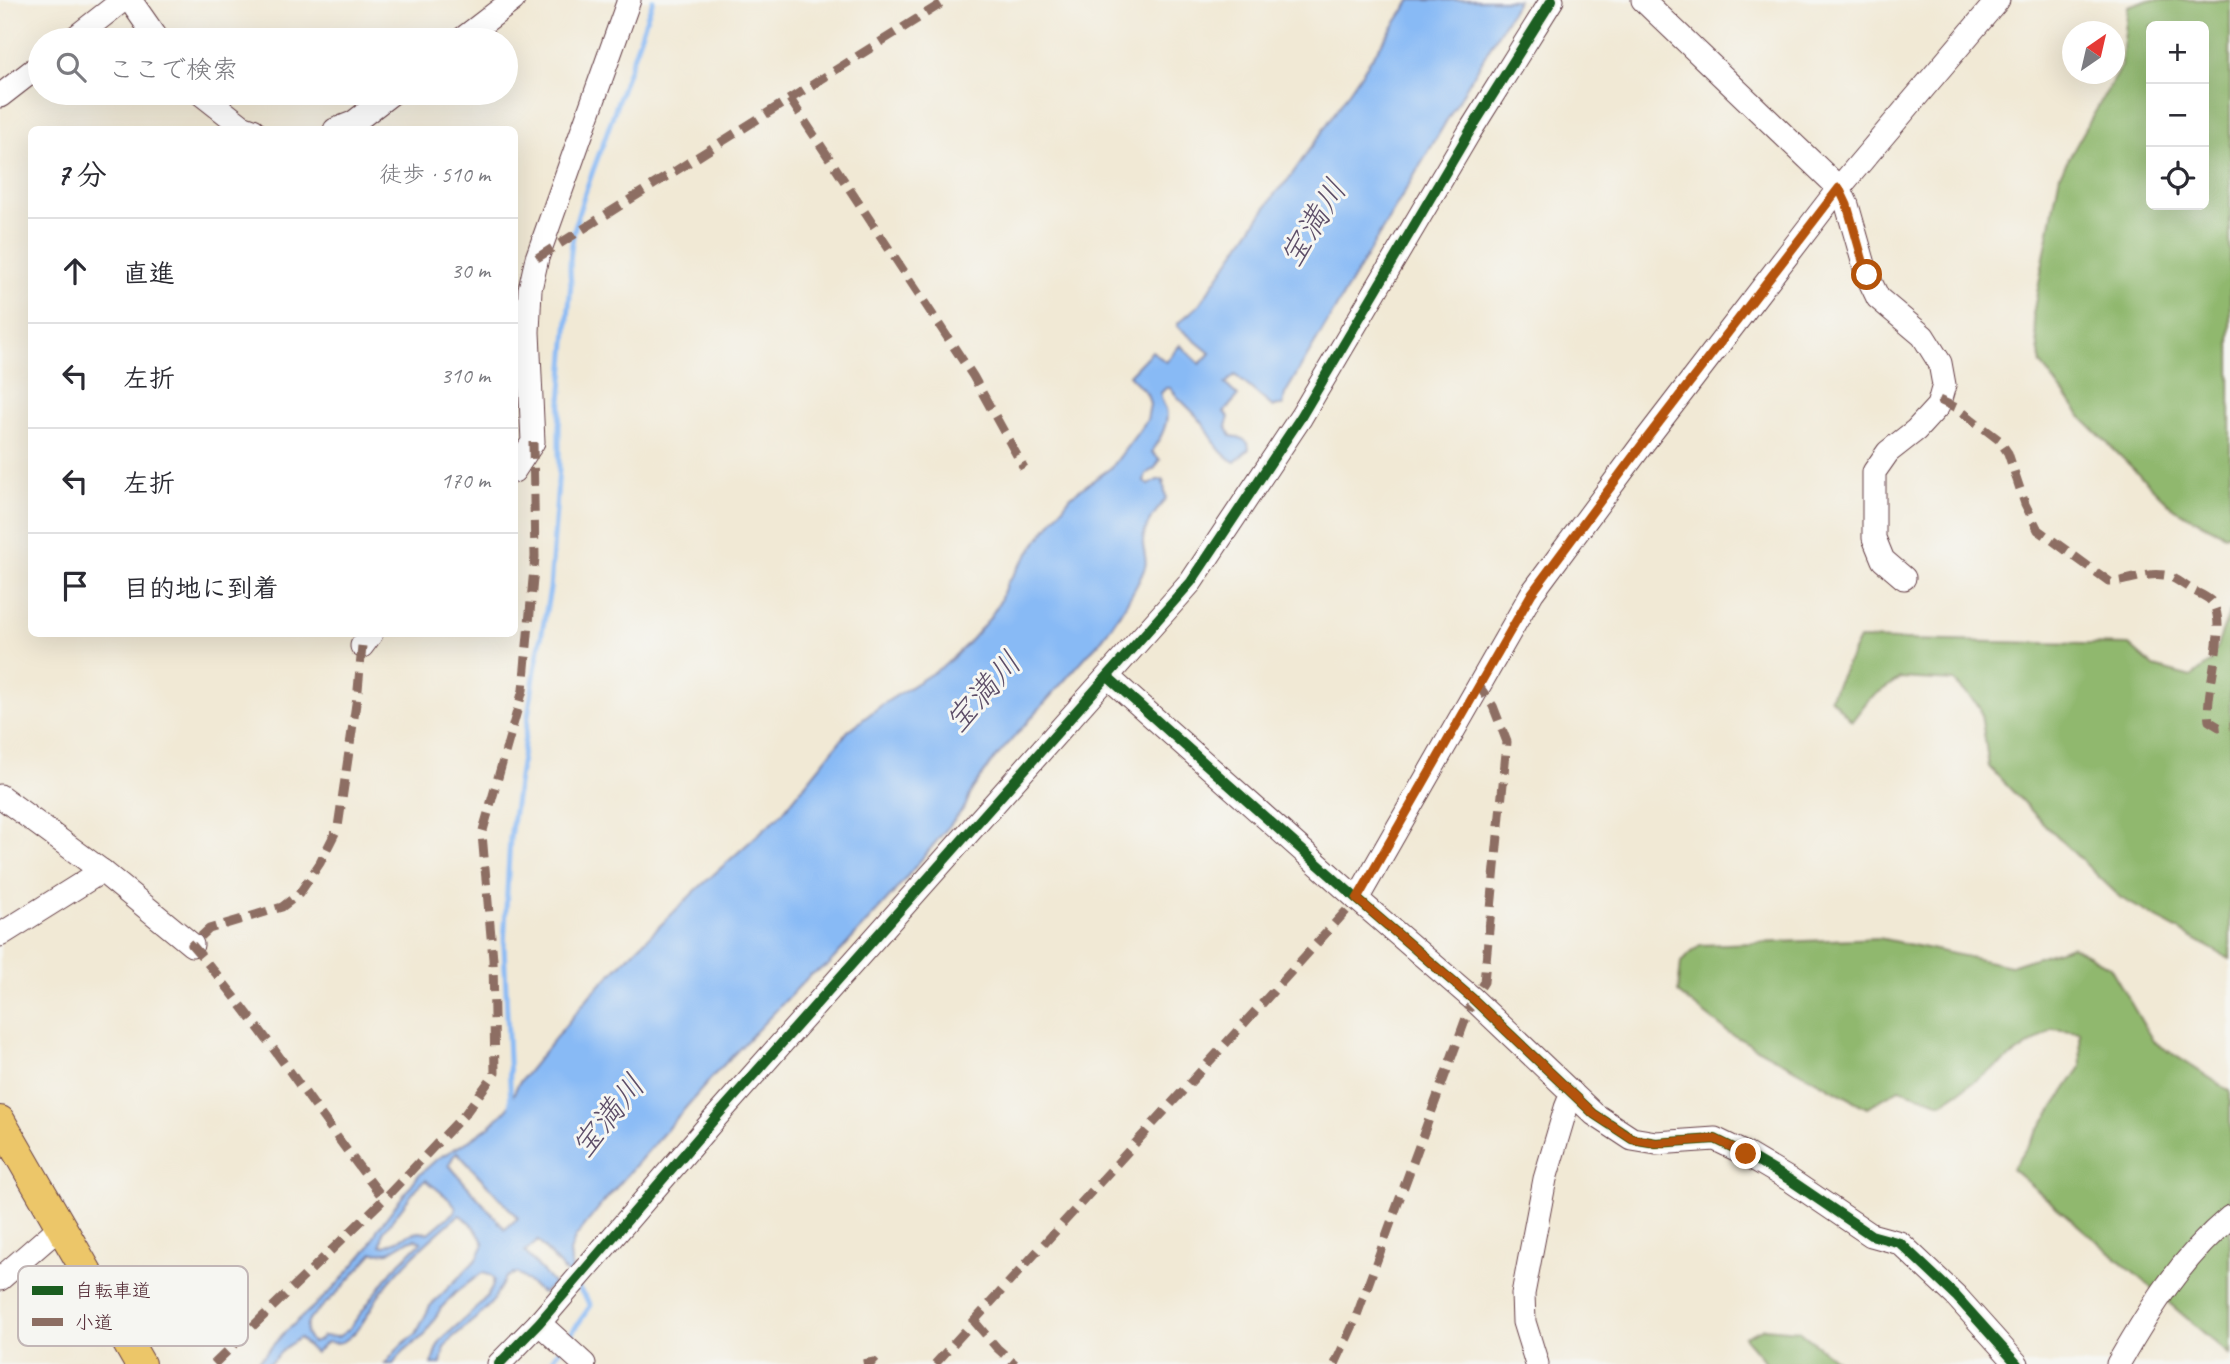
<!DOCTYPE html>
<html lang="ja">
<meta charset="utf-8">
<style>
:root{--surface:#fff;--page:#f7f7f7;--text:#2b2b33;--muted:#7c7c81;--line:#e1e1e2}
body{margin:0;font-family:Caveat,"Klee One",sans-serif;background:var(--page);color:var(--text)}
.controls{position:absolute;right:21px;top:21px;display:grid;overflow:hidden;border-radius:10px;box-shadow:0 7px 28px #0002}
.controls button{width:63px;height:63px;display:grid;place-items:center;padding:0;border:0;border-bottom:2px solid var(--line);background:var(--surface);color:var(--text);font:35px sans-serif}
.compass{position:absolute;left:2062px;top:21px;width:63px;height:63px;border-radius:50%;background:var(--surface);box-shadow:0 7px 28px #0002;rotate:34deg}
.stop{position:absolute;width:21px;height:21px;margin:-16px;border:5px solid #b45309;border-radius:50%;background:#fff}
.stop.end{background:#b45309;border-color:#fff;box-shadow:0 2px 7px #0008}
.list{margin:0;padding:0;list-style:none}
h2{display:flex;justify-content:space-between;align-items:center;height:91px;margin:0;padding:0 28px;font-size:30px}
h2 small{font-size:23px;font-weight:400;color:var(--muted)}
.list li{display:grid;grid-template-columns:46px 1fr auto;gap:21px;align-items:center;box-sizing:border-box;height:105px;padding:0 28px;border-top:2px solid var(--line)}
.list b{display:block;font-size:26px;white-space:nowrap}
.list em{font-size:23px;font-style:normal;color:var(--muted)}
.icon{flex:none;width:38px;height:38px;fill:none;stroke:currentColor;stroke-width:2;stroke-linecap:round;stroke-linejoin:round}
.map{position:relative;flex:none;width:2230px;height:1364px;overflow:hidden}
.search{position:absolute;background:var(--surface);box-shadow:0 7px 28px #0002;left:28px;top:28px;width:490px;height:77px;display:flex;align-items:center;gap:18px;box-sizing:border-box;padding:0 24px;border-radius:38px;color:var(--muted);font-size:26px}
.panel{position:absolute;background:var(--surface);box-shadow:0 7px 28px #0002;left:28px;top:126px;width:490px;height:511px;border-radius:10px}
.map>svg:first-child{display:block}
</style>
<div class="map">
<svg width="2230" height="1364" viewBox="0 0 2230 1364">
<rect width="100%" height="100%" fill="#f6f6f2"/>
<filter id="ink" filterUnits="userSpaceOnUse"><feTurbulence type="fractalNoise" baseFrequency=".0143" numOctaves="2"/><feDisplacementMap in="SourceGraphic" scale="14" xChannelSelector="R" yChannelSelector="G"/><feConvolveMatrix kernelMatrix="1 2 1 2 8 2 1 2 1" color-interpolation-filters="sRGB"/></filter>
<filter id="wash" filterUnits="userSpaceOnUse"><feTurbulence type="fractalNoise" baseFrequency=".00686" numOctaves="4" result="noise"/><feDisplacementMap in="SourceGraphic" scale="28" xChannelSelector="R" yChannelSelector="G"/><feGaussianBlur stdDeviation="1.57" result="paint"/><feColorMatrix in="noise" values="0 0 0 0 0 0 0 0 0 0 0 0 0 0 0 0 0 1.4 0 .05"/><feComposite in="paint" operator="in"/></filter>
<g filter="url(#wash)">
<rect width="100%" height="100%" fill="#f1e9d5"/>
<g fill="#90b86e" stroke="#6d6c4c" stroke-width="2" fill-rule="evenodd">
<path d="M2146,0H2230V533L2225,535L2174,509L2084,420L2041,364L2033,314L2060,174L2121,66L2128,6ZM2151,26H2204V205H2151Z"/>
<path d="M2230,611V959L2121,898L2048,828L1989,767L1980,707L1954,681L1900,678L1869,699L1852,721L1830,698L1859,639L2129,645L2154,667L2191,677L2211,662Z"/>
<path d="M1879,938L2010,966L2072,946L2110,967L2153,1041L2230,1091V1355L2012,1169L2081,1067L2080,1032L2053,1029L1942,1103L1899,1089L1867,1108L1729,1033L1678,993L1681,962L1700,945Z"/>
<path d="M1764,1328L1799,1331L1841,1364H1767L1744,1337Z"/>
</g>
<path fill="#88baf5" stroke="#696c90" stroke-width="2" fill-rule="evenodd" d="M1411,0H1518L1285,394L1283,406L1277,405L1273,407L1235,375L1225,384L1238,396L1224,412L1229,417L1226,426L1231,436L1241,438L1248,443L1249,449L1235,462C1216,453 1213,436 1200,420C1191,409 1179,400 1170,388H1166L1161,393C1160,400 1163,402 1166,409C1170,423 1159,440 1152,452L1160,460L1155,468L1146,474L1144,482L1149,485L1157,480H1163L1166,498C1157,511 1144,525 1143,541C1142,550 1148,558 1145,567C1138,587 1105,640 1089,653L991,763L972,790L965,807L890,897L828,965L810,975L714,1075L602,1204L575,1238L570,1252L572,1270L567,1274L538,1241L525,1252L554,1284L542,1293L517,1273L506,1277L493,1301L482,1313L452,1338L444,1348L441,1364H432C435,1355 435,1347 442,1339C449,1331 521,1278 482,1273L455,1293L441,1308L425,1335L405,1350L393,1364H385L401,1345L416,1334L430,1306L477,1259L484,1244C479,1234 471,1220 459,1215C431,1238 404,1262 382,1291C371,1306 363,1328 347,1339C341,1344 335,1343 327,1342L315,1353L299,1338L286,1347L269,1364H256L283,1334L334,1288L370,1246L377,1230L418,1176L438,1158L467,1142L490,1126L507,1109L518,1084L591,994L693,893L783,812L848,731L883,704L945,665L969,642L989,619L999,603L1007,583L1071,496L1112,467L1147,420L1150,404L1147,394L1129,375L1152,351L1166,362L1180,345L1200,364L1210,353L1177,326L1178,323L1198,306L1277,191L1288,180L1317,139ZM457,1152L518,1218L505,1229L449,1165L453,1157ZM426,1180L448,1198L456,1208L454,1212L429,1233C412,1228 400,1241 385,1246L381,1245L383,1232L387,1227L420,1184ZM415,1239L421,1242L392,1271L349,1329L338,1337L323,1336L318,1341L312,1343L306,1333L307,1324L310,1318L340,1290L373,1253L389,1252L406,1242Z"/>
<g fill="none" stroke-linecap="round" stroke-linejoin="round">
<g stroke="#88baf5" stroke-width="5">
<path d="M511,1106L504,944L510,838L535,670L550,589L559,469V425L571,283C565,234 589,183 605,138C621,92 637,46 653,0"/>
<path d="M566,1341L591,1305L577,1286"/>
<path d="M550,1364L560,1349"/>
</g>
</g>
</g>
<g filter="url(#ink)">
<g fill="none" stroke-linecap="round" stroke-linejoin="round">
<g stroke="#633d44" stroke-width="25">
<g id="minor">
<path d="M130,0L158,40"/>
<path d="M1643,0L1839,188L1847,205L1867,275L1878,298L1923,336L1940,363L1944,385L1938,406L1916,430L1888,452L1874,472V538L1883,560L1904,578"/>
<path d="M72,40L123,0"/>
<path d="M461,40L513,0"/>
<path d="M200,93L242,126L253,130"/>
<path d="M0,96L40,65"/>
<path d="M335,130L353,123L392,93"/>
<path d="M514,471L533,442L528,332L530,289L537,258L629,0"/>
<path d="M362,646L371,634"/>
<path d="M1108,677L1357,899L1473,999L1594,1114L1632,1139L1656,1143L1715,1139L1746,1154L1790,1180L1871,1235L1900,1243L1956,1296L2017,1364"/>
<path d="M0,796L102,871L192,945"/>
<path d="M1357,899L1532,593L1641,446L1839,188L1998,0"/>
<path d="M0,935L102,871"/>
<path d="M0,1279L61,1226"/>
<path d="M539,1323L584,1364"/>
<path d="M499,1364L539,1323L717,1116L1191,582L1301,417L1470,131L1552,0"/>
<path d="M1537,1364L1524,1322L1523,1294L1545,1179L1566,1108L1572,1093"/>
<path d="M2118,1364C2150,1309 2181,1258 2230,1217"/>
</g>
</g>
<g stroke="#633d44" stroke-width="32">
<path id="major" d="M0,1121L140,1364"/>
</g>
<use href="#minor" stroke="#fff" stroke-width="23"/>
<use href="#major" stroke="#ecc669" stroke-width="30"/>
<g stroke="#8d6e63" stroke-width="9" stroke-dasharray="18 9" stroke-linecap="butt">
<path d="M790,99L973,376L1024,468"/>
<path d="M537,258L947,0"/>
<path d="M1939,400L1957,408L1999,440L2008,453L2025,504L2038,530L2110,582C2128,582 2146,572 2164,575C2173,576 2184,585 2192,590C2198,593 2206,596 2211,601C2230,623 2204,691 2209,721L2219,727L2230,726"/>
<path d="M362,646L358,690L338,827L320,863L299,894L282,907L209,929L192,945C262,1025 318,1116 384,1199"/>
<path d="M974,1321L997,1348L1015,1364"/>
<path d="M214,1364L384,1199L465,1114L495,1073L493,959L482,834L523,690L535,557L533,442"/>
<path d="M863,1364L874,1362L876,1364"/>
<path d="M935,1364L1357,899"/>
<path d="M1335,1364L1354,1323L1473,999L1484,982L1507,742L1493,706L1479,686"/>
</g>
<g stroke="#f6f6f2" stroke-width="15">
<g id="cycleway">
<path d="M1108,677L1357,899L1473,999L1594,1114L1632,1139L1656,1143L1715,1139L1746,1154L1790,1180L1871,1235L1900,1243L1956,1296L2017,1364"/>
<path d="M499,1364L539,1323L717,1116L1191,582L1301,417L1470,131L1552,0"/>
</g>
</g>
<use href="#cycleway" stroke="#1b5e20" stroke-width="10"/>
</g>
</g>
<g fill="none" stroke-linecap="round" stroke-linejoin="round" filter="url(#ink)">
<path stroke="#b45309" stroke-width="9" d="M1746,1154L1715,1139L1656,1143L1632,1139L1594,1114L1473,999L1357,899L1532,593L1641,446L1839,188L1847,205L1867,275"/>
</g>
<g text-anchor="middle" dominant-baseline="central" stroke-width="6" stroke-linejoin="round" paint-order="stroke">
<g font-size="32" font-style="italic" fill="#5d4e68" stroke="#f6f6f2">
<text transform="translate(1313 223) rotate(-58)">宝満川</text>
<text transform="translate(983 692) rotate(-48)">宝満川</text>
<text transform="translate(608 1116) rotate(-51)">宝満川</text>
</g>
</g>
<rect x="18" y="1266" width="230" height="80" rx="10" fill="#f6f6f2" stroke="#c2b6b6" stroke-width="2"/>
<rect x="32" y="1286" width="31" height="9" fill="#1b5e20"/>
<rect x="32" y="1318" width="31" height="8" fill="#8d6e63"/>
<g font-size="19" fill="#4a1f2b">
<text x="75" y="1297">自転車道</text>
<text x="75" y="1329">小道</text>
</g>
</svg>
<div class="controls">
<button>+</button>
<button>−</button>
<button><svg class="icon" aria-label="locate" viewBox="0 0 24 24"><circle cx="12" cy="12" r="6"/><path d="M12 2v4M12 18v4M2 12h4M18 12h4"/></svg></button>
</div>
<svg class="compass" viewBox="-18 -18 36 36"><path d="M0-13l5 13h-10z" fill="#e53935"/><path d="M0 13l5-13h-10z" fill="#7c7c81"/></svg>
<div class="stop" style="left:1867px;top:275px"></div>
<div class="stop end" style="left:1746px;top:1154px"></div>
<div class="search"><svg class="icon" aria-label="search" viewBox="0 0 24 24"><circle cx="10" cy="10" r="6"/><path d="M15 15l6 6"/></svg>ここで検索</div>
<section class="panel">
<h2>7 分<small>徒歩 · 510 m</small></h2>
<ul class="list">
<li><svg class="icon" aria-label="ahead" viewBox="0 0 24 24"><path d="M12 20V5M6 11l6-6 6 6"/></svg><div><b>直進</b></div><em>30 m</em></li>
<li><svg class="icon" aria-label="left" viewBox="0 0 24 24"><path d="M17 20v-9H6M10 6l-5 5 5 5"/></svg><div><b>左折</b></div><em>310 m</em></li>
<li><svg class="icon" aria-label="left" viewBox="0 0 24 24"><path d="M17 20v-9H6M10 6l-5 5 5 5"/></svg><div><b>左折</b></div><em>170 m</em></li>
<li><svg class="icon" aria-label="arrive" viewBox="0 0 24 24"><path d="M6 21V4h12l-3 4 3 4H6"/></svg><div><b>目的地に到着</b></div></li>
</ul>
</section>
</div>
